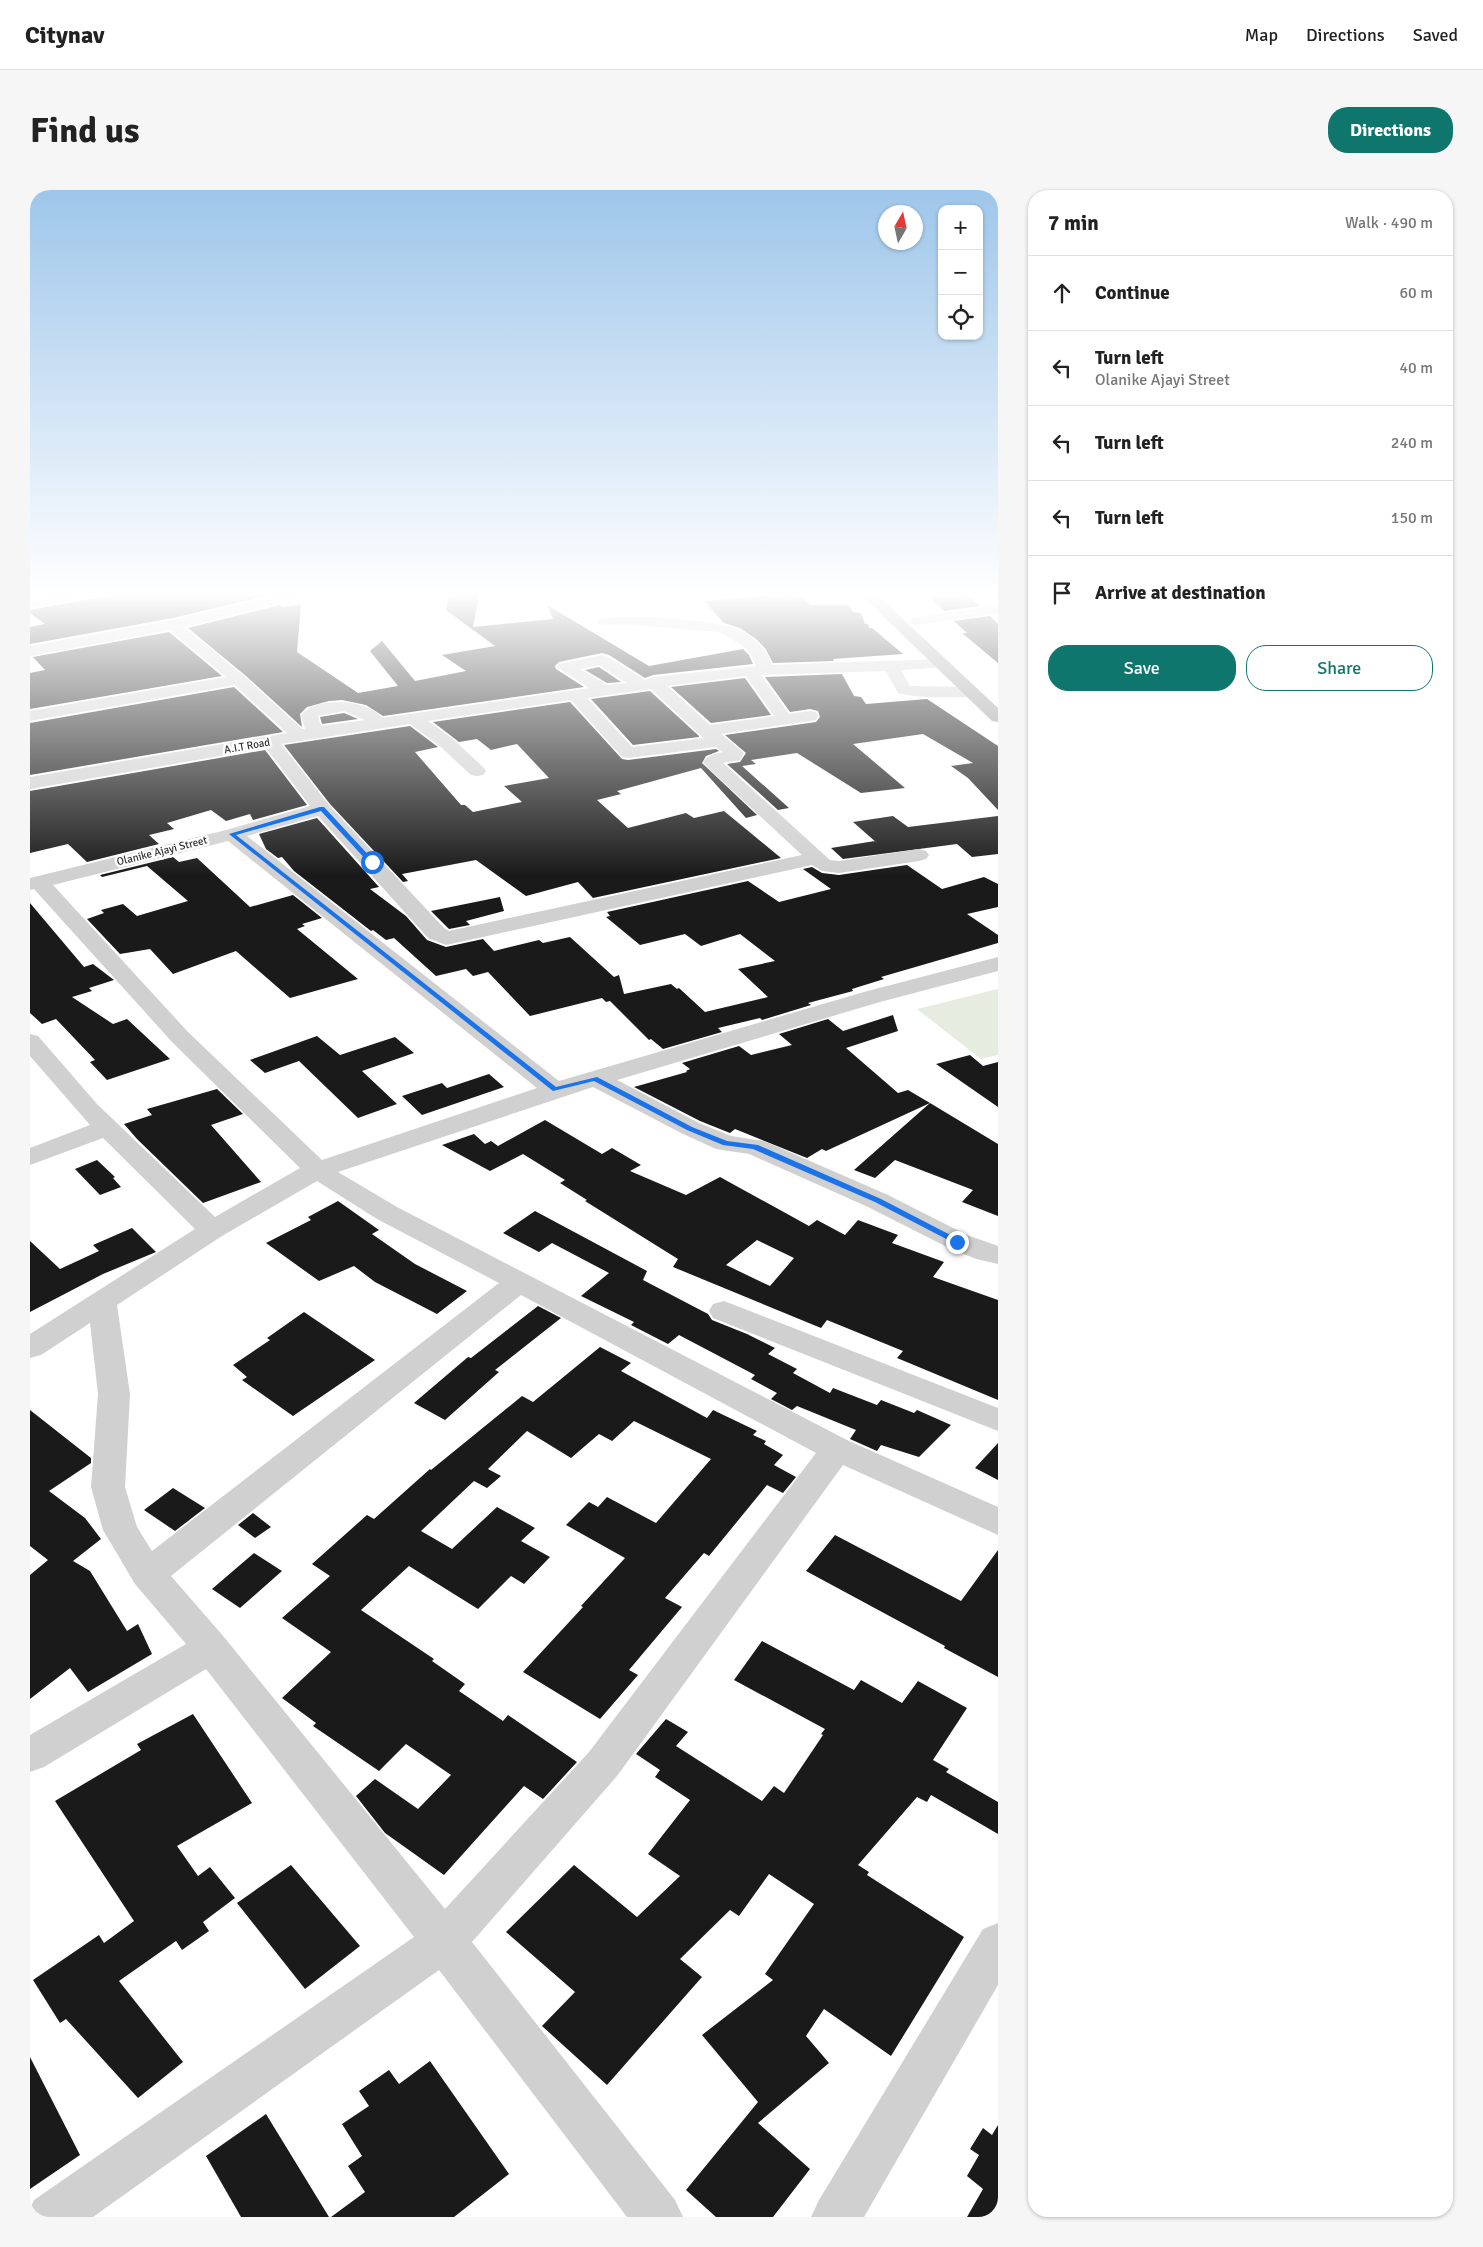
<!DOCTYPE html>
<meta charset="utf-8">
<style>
:root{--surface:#fff;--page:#f6f6f6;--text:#222;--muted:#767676;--line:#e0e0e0;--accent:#0f766e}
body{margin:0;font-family:Signika,sans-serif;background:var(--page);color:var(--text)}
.controls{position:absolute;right:15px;top:15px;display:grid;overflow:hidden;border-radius:10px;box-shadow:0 1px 4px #0004}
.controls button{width:45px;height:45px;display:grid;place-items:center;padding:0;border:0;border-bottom:1px solid var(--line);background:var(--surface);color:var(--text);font:25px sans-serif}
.compass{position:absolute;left:848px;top:15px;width:45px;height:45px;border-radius:50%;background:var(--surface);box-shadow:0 1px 4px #0004;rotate:9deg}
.stop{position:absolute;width:15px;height:15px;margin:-11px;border:4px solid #1a73e8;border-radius:50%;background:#fff}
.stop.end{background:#1a73e8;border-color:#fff;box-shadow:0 1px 5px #0008}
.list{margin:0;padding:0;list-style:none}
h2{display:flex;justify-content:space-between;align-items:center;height:65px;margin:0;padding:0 20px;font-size:21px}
h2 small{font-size:16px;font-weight:400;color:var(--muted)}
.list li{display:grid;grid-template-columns:32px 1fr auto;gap:15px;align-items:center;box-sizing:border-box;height:75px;padding:0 20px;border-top:1px solid var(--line)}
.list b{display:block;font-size:19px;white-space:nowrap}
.list p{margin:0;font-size:16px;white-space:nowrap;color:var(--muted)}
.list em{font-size:16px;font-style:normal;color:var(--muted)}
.actions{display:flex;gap:10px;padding:15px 20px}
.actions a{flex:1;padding:11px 0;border:1px solid var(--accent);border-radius:20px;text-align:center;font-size:18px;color:var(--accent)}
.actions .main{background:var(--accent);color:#fff}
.icon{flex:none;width:28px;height:28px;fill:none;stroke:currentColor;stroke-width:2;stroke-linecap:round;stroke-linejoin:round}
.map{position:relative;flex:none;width:968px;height:2027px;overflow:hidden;border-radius:20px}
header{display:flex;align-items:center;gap:30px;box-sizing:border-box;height:70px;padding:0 25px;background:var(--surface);border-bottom:1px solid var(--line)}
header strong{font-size:24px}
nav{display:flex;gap:28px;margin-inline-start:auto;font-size:18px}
.intro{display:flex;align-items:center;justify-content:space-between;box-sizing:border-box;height:120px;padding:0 30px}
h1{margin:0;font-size:35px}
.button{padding:12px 22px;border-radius:20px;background:var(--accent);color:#fff;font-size:18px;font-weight:700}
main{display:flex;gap:30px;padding:0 30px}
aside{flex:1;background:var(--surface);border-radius:20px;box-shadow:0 1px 4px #0004}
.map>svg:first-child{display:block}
</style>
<header>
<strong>Citynav</strong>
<nav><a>Map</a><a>Directions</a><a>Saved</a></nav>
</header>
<div class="intro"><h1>Find us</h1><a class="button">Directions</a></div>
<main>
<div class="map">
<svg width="968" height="2027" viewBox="0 0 968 2027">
<rect width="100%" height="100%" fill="#fff"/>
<path fill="#e6ecdf" d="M968,799V865L951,869L887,819Z"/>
<g fill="#1a1a1a" fill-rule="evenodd">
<path d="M0,401H34L0,408Z"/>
<path d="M81,401H229L236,406L143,428L0,454V437L15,434L0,423V420L72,407Z"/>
<path d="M420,401H450L443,437L523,429L517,415L619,476L713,459L719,465L723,474L623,485L615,488L579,465L572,463L529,472L525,476L526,479L554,497L353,526L336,515L312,510L299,511L277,517L270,524L272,537L216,486L158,438L250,415L253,417L271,414L267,462L328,503L368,496L340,461L352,451L385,491L436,481L412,465L465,456L416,420Z"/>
<path d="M765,403L781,415H819L823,422L831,423L835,434H838L839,438H842L873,464L803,469L804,471L743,473L735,458L726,449L710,438L694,433L674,411Z"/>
<path d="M937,404L949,416L914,421L897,406Z"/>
<path d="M960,426L968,434V473L932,443H937L924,431Z"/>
<path d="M139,442L192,486L0,519V483L15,480L3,467Z"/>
<path d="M569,477L591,492L577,493L555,480Z"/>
<path d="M812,484L824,506L831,507L836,514L897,509L968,556V620L938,588L921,576L943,573L893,544L823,554L875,598L831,603L767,563L721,570L726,574L712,576L759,618L748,620L697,574L710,572L716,563L695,545L786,532L790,527L788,521L780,519L760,522L735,487Z"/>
<path d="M715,488L741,525L681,533L641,497Z"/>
<path d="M204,497L253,542L0,585V533Z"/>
<path d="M620,501L669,546V547L603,555L561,509Z"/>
<path d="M540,512L592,569L598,570L686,559L689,561L676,566L672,573L727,625L716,628L671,578L587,601L591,604L567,610L598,638L656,623L664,628L694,621L751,668L563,708L548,692L496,706L446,670L372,684L378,691L373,692L300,614L254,555L380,536L408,557L385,562L431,615H435L443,622L492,612L474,596L519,588L487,554L461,560L447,549L429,552L403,532Z"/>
<path d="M314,523L328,529L292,534L290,527Z"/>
<path d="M235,560L277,615L223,630L220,624L196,631L181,620L137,633L144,639L119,645L129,654L57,672L38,654L0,663V601Z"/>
<path d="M863,626L878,637L968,626V664L942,667L927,654L813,669L801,658L845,651L847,653L823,632Z"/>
<path d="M287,628L349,697L340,699L376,726L397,750L416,757L453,749L464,761L509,750L513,753L540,747L584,787L589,785L594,804L641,794L647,799L649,798L675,822L738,807L708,779L745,771L710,744L671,756L655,744L610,755L576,727L580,726L577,722L718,691L749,712L801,699L773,679L782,677L792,683L809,685L877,675L912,699L954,687L968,694V717L937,724L968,745V753L851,787L854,789L822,799L823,801L778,813L781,815L732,830L730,828L688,838L692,842L633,859L621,849L619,850L580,811L576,812L572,808L500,826L458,782L443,786L436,779L406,786L364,748L356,750L343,740L341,741L264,681L252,667L248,668L236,659L229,644Z"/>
<path d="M143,667L149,672L167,668L220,717L263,705L292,728L272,734L275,736L267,739L328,789L260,808L206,761L143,784L120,759L90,764L57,729L74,723L71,720L93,714L107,726L158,711L117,676L72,687L70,685Z"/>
<path d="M470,707L474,721L436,731L440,735L419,739L401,721Z"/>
<path d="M0,713L54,777L63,774L84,790L59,798L62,801L42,807L83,834L97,829L140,869L77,890L60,872L65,870L26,829L12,834L0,823Z"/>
<path d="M863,825L868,841L816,858L868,903L878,900L900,913L796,961L792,959L777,968L705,939L700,943L670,931L604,897L657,882L656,881L660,879L652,873L709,856L721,865L762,855L749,844L798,829L813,841Z"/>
<path d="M287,846L310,865L365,847L384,863L332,881L367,914L328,928L269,871L235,883L220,870Z"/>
<path d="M940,865L953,876L968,872V917L906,874Z"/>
<path d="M459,884L474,897L392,925L372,906L412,893L417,898Z"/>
<path d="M187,899L213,924L181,935L231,992L173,1013L107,949L94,934L122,925L117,919Z"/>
<path d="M900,913L968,954V1026L932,1012L943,1000L865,970L845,988L824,980Z"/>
<path d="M515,930L572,964L582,958L611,975L600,981L656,1005L690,987L779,1036L787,1030L815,1045L828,1030L868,1045L862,1053L914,1072L903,1087L968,1110V1210L867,1168L873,1161L797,1130L791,1138L643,1077L648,1069L555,1011L557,1010L530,993L535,990L493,964L460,981L412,955L444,944L455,954L461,951L468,956ZM727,1050L764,1068L740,1096L696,1075Z"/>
<path d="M67,970L85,987L83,988L91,997L70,1005L45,979Z"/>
<path d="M308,1011L349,1040L342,1044L385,1074L437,1101L407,1124L345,1092L324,1076L289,1091L236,1053L281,1030L278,1027Z"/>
<path d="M505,1021L617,1081L613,1090L678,1124L682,1130L717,1144L745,1158L738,1164L767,1179L763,1183L800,1203L803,1198L847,1215L851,1210L884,1223L887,1220L921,1235L889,1267L851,1255L847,1261L820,1249L826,1240L767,1216L762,1220L741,1209L747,1203L721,1189L725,1185L649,1145L638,1154L601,1135L604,1132L551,1106L579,1083L522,1053L509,1062L473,1043Z"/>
<path d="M102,1038L126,1062L73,1084L0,1122V1051L30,1079L69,1061L63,1055Z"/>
<path d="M508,1116L531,1128L465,1180L469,1182L415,1230L384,1213L438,1167L441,1168Z"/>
<path d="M274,1122L345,1170L263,1226L212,1190L217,1187L203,1175L240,1150L237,1148Z"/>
<path d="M570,1157L601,1173L591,1181L677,1228L683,1220L727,1241L723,1245L736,1251L734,1254L753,1265L744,1275L766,1287L753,1303L737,1295L679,1366L674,1363L635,1408L652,1417L599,1480L608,1485L570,1529L493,1482L553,1417L551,1416L595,1368L536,1335L559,1312L568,1317L577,1307L626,1333L681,1269L604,1231L582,1251L569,1244L541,1268L497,1241L458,1279L471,1286L457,1298L444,1291L391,1341L422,1359L467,1317L505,1338L491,1351L520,1367L494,1394L481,1386L448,1419L379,1376L331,1420L404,1469L402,1471L435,1494L429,1501L473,1531L478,1525L547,1572L513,1609L494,1596L414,1685L355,1643L326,1606L345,1589L388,1619L421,1585L376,1554L349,1581L283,1536L286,1533L252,1508L301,1462L252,1428L300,1386L282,1374L337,1325L344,1329L400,1279L401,1280L492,1206L503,1212Z"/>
<path d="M0,1220L61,1268V1273L19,1301L55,1328L71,1349L43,1371L60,1381L97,1441L108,1434L122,1464L58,1502L40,1478L0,1509V1385L18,1370L0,1356Z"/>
<path d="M968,1253V1290L945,1278Z"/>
<path d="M143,1298L175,1318L145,1341L114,1320Z"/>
<path d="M223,1323L241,1337L225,1348L208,1335Z"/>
<path d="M805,1345L931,1411L968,1360V1487L914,1458L915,1456L776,1381Z"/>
<path d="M224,1363L252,1381L210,1418L182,1399Z"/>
<path d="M732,1451L824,1500L831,1490L872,1513L888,1491L937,1518L903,1570L919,1579L916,1582L968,1612V1644L901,1605L897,1612L887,1607L828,1675L839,1682L837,1685L934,1747L861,1866L794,1819L776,1846L799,1873L728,1933L780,1979L743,2027H686L656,2000L728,1912L672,1845L743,1790L735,1784L784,1714L739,1684L709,1726L700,1720L650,1769L672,1787L577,1895L512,1836L545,1802L476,1742L544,1675L607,1727L650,1686L618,1664L660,1610L625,1587L630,1580L606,1564L636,1529L658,1542L646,1556L732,1611L744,1596L754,1603L793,1545L791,1544L795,1539L704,1490Z"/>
<path d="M163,1524L222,1613L147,1656L168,1686L180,1677L205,1708L173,1732L179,1741L152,1760L146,1751L89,1791L153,1872L108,1908L36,1829L30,1833L3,1790L69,1745L74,1753L104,1731L25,1611L111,1560L107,1554Z"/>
<path d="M261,1675L330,1756L275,1799L207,1713Z"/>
<path d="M0,1867L50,1965L0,1999Z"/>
<path d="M400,1871L479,1984L424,2027H301L335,2002L318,1976L332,1966L312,1934L339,1916L329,1901L359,1880L369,1894Z"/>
<path d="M236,1924L299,2027H211L176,1966Z"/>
<path d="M968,1935V2027H937L953,1999L937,1986L949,1965L940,1959L953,1938L962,1945Z"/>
</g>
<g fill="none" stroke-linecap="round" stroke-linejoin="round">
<g fill="#d0d0d0" fill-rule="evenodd">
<path d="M46,401H79L72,405L0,418V410Z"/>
<path d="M262,401L270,402L272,405L270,408L154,437L215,487L272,539H275L271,525C284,506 339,509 352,528L559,498L527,477L529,474L572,465L578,467L615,490L623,487L726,476L721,464L712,455L689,442L605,435H569L567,432L569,429C593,423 687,429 709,440C725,447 736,459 742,475L911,469L917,471L919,474L917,477L871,480L880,496L942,497L948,499L950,502L948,505L942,507C918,507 892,509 868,503L856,481L731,485L759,524L780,521L786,522L788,526L786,530L780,531L691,544L714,563L710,570L693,573L800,670L809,671L889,659L896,661L899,665L896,669L889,671L809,683L792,681L782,675L416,755L398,748L288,626L217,646L529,891L834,802L968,767V781L850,812L587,890L669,933L701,946L734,951L858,1005L937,1045L968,1056V1074L946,1069L917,1057L838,1017L719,964L686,959L651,943L563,897L308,982L367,1017L819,1251L968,1317V1345L813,1275L587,1586L442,1752L645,2010L653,2027H597L409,1780L63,2027H0V2018L4,2010L384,1747L176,1479L14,1577L0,1582V1545L156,1454L105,1394L73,1340L61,1297L68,1204L60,1133L11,1165L0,1168V1144L165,1039L73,948L0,975V958L60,935L0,866V844L8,846L67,914L185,1027L270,978L142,852L4,699L0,700V688L196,640L280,616L236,558L0,599V587L257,543L205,495L0,531V521L196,487L140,440L0,466V456L143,430ZM569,475L597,493L577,495L550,479ZM716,486L744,526L680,535L637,496ZM621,499L670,545L674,548L602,557L557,508ZM541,510L592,567L598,568L686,557L693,562C685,564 678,565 673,572L676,576L772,665L419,741L414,738L299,615L251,554L380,534L411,557L441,585L447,586L453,585L456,581L453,577L423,549L398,531ZM314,521L335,530L291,536L288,526ZM198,651L507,898L292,970L158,842L23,695ZM287,991L347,1029L469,1093L122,1361L107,1337L95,1297L100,1204L87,1115L192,1046ZM491,1105L786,1263L559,1562L415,1719L194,1447L141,1386Z"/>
<path d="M968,415V423L887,435L882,434L880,431L882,428L887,427Z"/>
<path d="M694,1111L968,1218V1241L683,1128L679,1121L683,1114Z"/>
<path d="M968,1733V1795L834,2027H781L789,2010L953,1739Z"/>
</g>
<path fill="#9a9a9a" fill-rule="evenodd" d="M827,401H843L968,518V532L962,531Z"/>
</g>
<linearGradient id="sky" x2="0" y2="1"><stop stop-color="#9ec6ea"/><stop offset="0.59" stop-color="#fff"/><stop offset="1" stop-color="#fff" stop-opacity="0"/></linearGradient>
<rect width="968" height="685" fill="url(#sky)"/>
<path fill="#1a73e8" d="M290,617H294L344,671V673H339L291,621L206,645L526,897L567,887L662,937L697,951L728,955L851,1009L930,1050V1053H924L845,1012L723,959L693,955L657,940L564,891L523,901L199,644Z"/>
<g text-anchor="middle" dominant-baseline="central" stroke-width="5" stroke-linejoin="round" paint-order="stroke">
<g font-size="11" fill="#333" stroke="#fff">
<text transform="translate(217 556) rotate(-10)">A.I.T Road</text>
<text transform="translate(132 661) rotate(-14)">Olanike Ajayi Street</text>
</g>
</g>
</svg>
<div class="controls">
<button>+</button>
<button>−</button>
<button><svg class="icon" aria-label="locate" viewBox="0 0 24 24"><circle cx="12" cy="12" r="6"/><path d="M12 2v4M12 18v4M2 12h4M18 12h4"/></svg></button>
</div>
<svg class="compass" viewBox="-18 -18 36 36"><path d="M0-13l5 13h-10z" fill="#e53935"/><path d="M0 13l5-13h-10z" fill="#767676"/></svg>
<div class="stop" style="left:342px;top:672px"></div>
<div class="stop end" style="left:927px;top:1052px"></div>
</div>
<aside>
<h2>7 min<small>Walk · 490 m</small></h2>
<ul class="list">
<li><svg class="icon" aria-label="ahead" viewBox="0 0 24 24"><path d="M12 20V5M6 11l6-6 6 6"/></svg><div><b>Continue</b></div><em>60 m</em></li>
<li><svg class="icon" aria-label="left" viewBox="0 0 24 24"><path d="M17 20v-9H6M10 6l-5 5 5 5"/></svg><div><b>Turn left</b><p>Olanike Ajayi Street</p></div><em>40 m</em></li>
<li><svg class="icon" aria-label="left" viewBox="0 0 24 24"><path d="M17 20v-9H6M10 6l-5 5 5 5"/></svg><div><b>Turn left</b></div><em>240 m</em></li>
<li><svg class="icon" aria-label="left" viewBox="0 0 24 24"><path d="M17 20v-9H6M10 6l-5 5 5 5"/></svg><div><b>Turn left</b></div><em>150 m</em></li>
<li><svg class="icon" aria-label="arrive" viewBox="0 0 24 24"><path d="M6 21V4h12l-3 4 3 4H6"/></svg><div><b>Arrive at destination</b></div></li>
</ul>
<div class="actions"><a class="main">Save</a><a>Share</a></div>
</aside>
</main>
